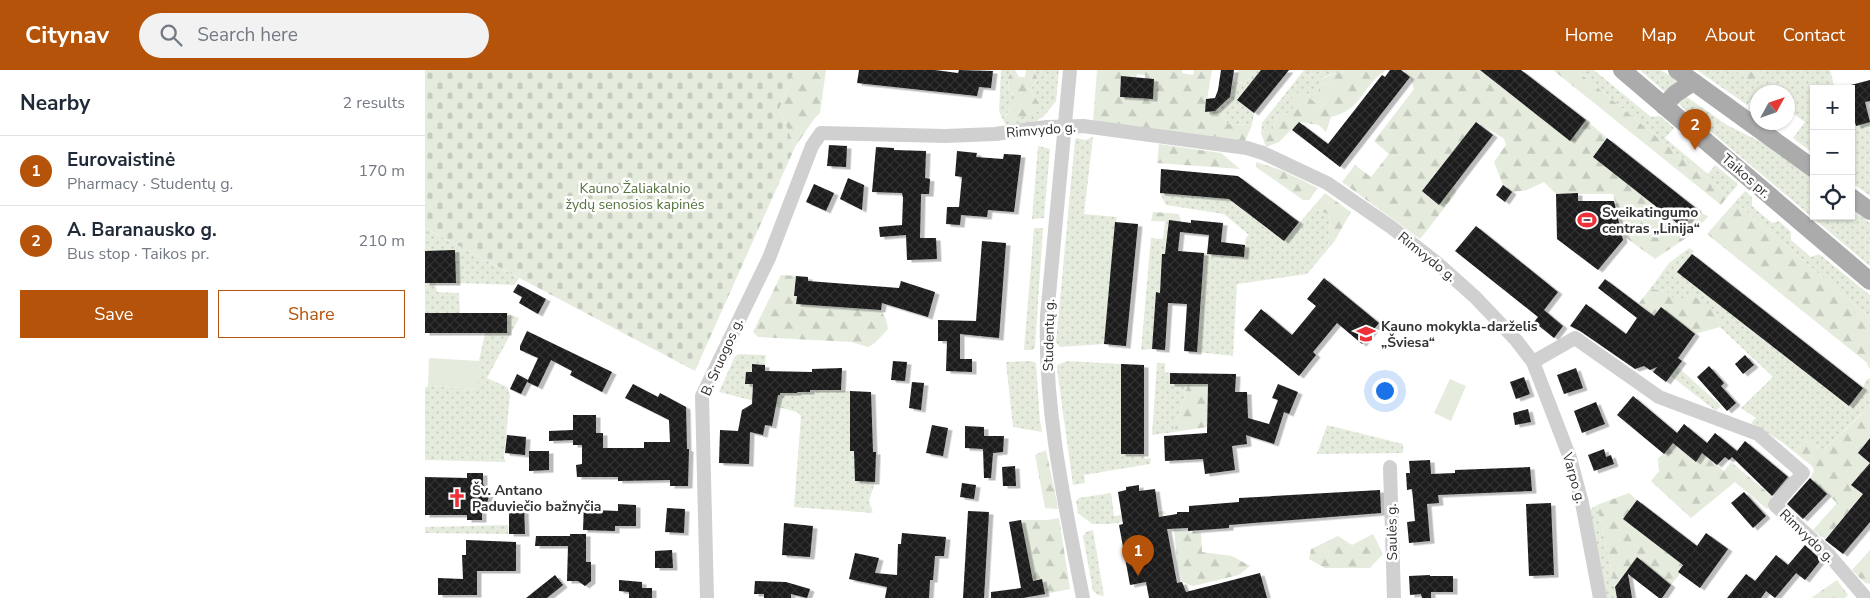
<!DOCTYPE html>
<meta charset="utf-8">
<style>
:root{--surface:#fff;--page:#f2f2f3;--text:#1f2937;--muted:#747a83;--line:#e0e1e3;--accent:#b45309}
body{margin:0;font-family:"Nunito Sans",sans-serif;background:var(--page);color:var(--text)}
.controls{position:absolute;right:15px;top:15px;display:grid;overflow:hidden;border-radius:0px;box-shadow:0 1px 4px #0004}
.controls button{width:45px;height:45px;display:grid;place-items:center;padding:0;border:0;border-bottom:1px solid var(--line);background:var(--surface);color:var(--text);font:25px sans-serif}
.compass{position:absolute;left:1325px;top:15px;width:45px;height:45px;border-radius:50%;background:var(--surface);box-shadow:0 1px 4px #0004;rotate:50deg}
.you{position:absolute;left:959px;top:320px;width:18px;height:18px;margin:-12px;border:4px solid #fff;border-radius:50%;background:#1a73e8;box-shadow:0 0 0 8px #1a73e833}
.badge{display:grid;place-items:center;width:32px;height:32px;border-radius:50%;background:var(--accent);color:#fff;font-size:16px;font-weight:700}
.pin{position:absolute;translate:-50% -41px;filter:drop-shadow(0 1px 2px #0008)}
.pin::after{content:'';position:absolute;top:26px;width:18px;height:15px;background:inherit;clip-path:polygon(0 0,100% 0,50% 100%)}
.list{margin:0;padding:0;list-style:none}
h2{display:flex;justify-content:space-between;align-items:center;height:65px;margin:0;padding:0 20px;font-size:21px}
h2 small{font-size:16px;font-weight:400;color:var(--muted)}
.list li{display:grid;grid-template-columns:32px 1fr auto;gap:15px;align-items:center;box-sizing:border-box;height:70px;padding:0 20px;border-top:1px solid var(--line)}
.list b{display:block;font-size:19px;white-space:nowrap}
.list p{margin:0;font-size:16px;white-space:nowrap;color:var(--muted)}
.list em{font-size:16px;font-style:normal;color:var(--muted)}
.actions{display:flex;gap:10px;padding:15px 20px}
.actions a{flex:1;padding:11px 0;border:1px solid var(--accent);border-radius:0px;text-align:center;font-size:18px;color:var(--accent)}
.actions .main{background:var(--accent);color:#fff}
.icon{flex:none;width:28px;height:28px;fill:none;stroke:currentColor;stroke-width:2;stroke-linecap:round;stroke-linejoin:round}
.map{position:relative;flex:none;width:1445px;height:528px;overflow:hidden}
header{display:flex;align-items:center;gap:30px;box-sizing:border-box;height:70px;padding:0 25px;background:var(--accent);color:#fff}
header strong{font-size:24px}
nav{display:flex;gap:28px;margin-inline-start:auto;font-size:18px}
.search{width:350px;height:45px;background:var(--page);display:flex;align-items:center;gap:12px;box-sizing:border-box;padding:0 18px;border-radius:28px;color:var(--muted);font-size:19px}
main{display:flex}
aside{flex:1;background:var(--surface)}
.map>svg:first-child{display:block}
</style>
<header>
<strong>Citynav</strong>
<div class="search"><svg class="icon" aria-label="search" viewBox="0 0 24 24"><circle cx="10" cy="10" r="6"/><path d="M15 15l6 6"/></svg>Search here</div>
<nav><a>Home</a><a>Map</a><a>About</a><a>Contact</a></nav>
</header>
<main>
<aside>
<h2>Nearby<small>2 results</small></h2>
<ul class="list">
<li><span class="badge">1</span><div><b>Eurovaistinė</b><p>Pharmacy · Studentų g.</p></div><em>170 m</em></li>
<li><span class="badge">2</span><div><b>A. Baranausko g.</b><p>Bus stop · Taikos pr.</p></div><em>210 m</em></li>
</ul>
<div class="actions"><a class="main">Save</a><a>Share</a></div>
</aside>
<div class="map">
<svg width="1445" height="528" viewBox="0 0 1445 528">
<defs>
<pattern id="grass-dots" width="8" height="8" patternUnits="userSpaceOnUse" patternTransform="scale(1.25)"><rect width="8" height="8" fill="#e5ecde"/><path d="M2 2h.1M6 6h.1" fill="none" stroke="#c5cbbf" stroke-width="1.8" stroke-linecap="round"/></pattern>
<pattern id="forest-firs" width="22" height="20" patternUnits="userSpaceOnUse" patternTransform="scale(1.25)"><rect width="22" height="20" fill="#e5ecde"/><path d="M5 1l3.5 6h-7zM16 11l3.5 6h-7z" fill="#c5cbbf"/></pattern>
<pattern id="cemetery-stones" width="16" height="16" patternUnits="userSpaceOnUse" patternTransform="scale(1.25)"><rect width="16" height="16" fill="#e5ecde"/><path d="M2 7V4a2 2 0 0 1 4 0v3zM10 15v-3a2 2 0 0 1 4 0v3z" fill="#c5cbbf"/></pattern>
<pattern id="park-tufts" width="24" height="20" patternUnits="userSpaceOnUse" patternTransform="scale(1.25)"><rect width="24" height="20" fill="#e5ecde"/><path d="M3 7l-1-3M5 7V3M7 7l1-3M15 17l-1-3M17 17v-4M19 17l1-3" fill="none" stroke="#c5cbbf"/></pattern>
<pattern id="building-cross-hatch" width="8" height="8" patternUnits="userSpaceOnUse" patternTransform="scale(1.25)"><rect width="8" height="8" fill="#1a1a1a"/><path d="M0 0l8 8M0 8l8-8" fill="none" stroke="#333"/></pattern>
<filter id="shadow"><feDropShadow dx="4.5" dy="2.5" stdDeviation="0" flood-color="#0004"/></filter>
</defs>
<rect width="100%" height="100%" fill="#fff"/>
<g fill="url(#grass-dots)">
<path d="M576,0H587L583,8L584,23L590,24V33L580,46L614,33L605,20L612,10L609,0H634L631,31L620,45L609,53L581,56L574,41Z"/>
<path d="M830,0H836L812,29L829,43L827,55L802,54L794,38L804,29L808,11L820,14Z"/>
<path d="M879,0H921L896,8L899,13L886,29L880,21L868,41L851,47L848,60L836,63L837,53Z"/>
<path d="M1151,0H1169L1226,47L1235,46L1249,58L1240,68L1283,104L1290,95L1313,114L1312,116L1303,126Z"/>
<path d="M1215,0H1236L1255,13L1240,22Z"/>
<path d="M1272,0H1309L1330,14L1341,0H1405L1410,19H1389V84L1368,68L1380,52L1363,40L1362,22H1339L1334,20L1322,35Z"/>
<path d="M1259,25L1302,55L1342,75L1389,110V146H1426V138L1445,153V196L1258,38L1252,31Z"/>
<path d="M1426,37L1431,55L1445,52V126L1426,112Z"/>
<path d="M668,67L659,144L692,147L679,274L635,277L631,272L650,70L651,68L660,70Z"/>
<path d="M613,76L625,79L619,148L607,149Z"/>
<path d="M1320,121L1327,127V136L1347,153L1354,151L1366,162V170L1386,187L1394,184L1445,225V248L1310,132Z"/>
<path d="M735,123L804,129L859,171L887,138L905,145L903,179L882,204L812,214L808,286L772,282L779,183L819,187L821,167L824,165L799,144L741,135Z"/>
<path d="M744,150L741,179L749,185L737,184L735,223H731L727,279L716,280L726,168L738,169L740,152Z"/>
<path d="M0,158L94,208L90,215L31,213L30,181H0Z"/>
<path d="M609,158H618L610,278L607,280H599Z"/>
<path d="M1264,178L1269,181L1253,202L1424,336L1438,318L1441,310L1445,308V340H1441L1436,344L1399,380L1382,371L1368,381L1357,372L1326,353L1331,348L1316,338L1348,307L1295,257L1291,244L1250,231L1241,221L1225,219L1244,193Z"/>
<path d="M0,213H10L12,222L34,223L35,243H0Z"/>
<path d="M82,243L94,248L62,308L82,317L85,325L79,388L81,392L0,390V318L3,316L52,319L54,291L60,263H82Z"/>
<path d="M314,284L341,285L340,295L327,294V302H321L320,314H328L327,324L355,325V323H372V322H385V320L425,321V381H429L430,411L450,412L444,431L448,443L369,437L376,346L372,342L294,322L310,286Z"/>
<path d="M606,291L611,293L615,351L617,362L588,357L581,292Z"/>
<path d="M642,291L696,294V383L719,384L720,389L726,388L725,394L659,405L660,413L648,415L632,299V295Z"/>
<path d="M732,293H740V302L745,303V314H763L749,362L727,365Z"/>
<path d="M1253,297L1296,336L1291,341L1246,306Z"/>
<path d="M902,355L978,374V383L892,384Z"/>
<path d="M686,423L689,446L739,441L741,444L685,454H667L653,443L651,431L654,428Z"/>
<path d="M1172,435L1190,517L1192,528H1179L1164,440Z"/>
<path d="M83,455V464L0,463V457Z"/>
<path d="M668,460L679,526L673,525L668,521L658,466L661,462Z"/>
</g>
<g fill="url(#forest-firs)" fill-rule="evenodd">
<path d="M370,0H401L395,43L389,49L370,77L354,39Z"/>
<path d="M587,0H590L594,7H600L601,0H609L612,9L605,20L614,33L613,42L583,52L580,47L590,33V24L584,23L583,8Z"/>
<path d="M672,0H757V3L768,5L769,0H787L780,41H790L794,38L802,54L827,55L819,74L668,52ZM712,4L720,5V9H729L728,29L695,27L696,7L711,8Z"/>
<path d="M813,0H830L820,14L811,11Z"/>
<path d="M921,0H961C937,15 938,40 906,47L901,62L894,55L874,52L854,72L841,77L836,63L848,60L851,47L868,41L867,24L880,21L886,29L896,37L908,21L895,9Z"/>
<path d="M976,0H1055L1145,70L1161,50L1182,68L1168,87L1257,157L1272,139L1283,147L1267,164L1230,189L1200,167L1188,124H1131L1119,112L1102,120L1087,122L1078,115L1069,92L1081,75L1079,69L1075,66L1051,52L997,121L1014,134L1028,117L1032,122L995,169L917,112L930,95L946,107L964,84L949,71L989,19L985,7Z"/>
<path d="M1128,0H1151L1303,126L1296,135Z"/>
<path d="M1309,0H1341L1330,14Z"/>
<path d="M734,74L796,83L815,99L732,93Z"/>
<path d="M831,92L856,100L893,118L884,130H878L831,97Z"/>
<path d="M900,123L926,142L909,172L903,179L905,145L887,138Z"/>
<path d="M1310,132L1445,248V300L1441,292L1282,164Z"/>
<path d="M728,142L754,144L756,152L726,151Z"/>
<path d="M356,205L371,206L369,226H372L371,234L456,240L461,249L463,259L450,273L443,277L426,272L333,267L328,262Z"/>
<path d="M1225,219L1241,221L1251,231L1267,224L1291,244L1295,257L1270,264L1236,238L1229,246L1214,233Z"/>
<path d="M763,314H783L782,357L749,362Z"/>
<path d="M1441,340H1445V368L1433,383L1445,393L1427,415L1438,424L1400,469L1388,460L1412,433L1385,408L1389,401L1387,396L1368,381L1382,371L1399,380Z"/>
<path d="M1248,373L1270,391L1277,383L1299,401L1306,392L1349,428L1342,439L1310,412L1266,448L1226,411L1234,401L1233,388L1239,384Z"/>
<path d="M621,380L632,432L633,439L620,438L610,385Z"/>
<path d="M1204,423L1212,430L1258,494L1253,502L1255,504L1246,515L1212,487L1190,517L1172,435Z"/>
<path d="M634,448L645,519L620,524L617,510L608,511L596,450H622Z"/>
<path d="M749,459L776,463L777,482L807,486L825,496L814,505L768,516L757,512L752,491Z"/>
<path d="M948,464L958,484L945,498H900L884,489L886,479L913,466L927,475Z"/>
<path d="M1445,480V514L1440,513L1427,500Z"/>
<path d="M1412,510L1423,525L1420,528H1386Z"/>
</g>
<path fill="url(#cemetery-stones)" d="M0,0H370L354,39L370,77L270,301L0,158Z"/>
<path fill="url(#park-tufts)" d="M899,13L909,21L896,37L886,29Z"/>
<g fill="#e5ecde">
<path d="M4,288L54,291L53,319L3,316Z"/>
<path d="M1025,309L1041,316L1026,351L1009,343Z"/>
</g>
<g fill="url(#building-cross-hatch)" filter="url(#shadow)">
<path d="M434,0H510L533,3L534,0L568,1L566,18L554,17L552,26L432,13Z"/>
<path d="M796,0H809L805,27L790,41L780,42L781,29L790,28L793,20Z"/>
<path d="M836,0H864L829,43L812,30Z"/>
<path d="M965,0H976L985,7L915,97L867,60L874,52L903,74L957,5L960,7Z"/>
<path d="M1055,0H1096L1161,50L1145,71Z"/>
<path d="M696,6L729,9L728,29L695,27Z"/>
<path d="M1445,10V31L1440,32L1445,52L1431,56L1426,37V15Z"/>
<path d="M1051,52L1068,65L1014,135L997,121Z"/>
<path d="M1182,68L1272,139L1257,157L1168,87Z"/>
<path d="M404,75L422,76L421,97L402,96Z"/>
<path d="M451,77L469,78V80L501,81L500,108L505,109L504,124H496L495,168H511L512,189L482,190L481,165L455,167L454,157L477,155L478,128L477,123L447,122Z"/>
<path d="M532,81L552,83L551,87L578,89L579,84L596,85L589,142L563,140L562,147L536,145L535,155L521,154L522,137H534L537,107L530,106Z"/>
<path d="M736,99L813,106L874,152L859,171L804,129L735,123Z"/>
<path d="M423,108L439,115L437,140L415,129Z"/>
<path d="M389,114L409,123L401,141L381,132Z"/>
<path d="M1078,115L1087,122L1080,132L1071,125Z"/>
<path d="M1153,123V131H1189L1198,170L1173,200L1132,169L1131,124Z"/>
<path d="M744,150L766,153V150L798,153L796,172L820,175L819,187L782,184L784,165L755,162L753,181L779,183L772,282L759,281L762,234L743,233L740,280L727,279L731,222L735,223L737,184H740Z"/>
<path d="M690,152L713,154L701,276L679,274Z"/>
<path d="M1051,156L1133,222L1119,240L1138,256L1129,268L1109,252L1113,247L1030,181Z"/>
<path d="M557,171L581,173L574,268L535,264V289H547V302L521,301L522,271H513V250L551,251Z"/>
<path d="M30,180L31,213H0V181Z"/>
<path d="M1267,184L1438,318L1424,336L1252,202Z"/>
<path d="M371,206L383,207V211L474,218L476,211L510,222L503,247L457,233L456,240L371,234L372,226H369Z"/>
<path d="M899,208L954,253L937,274L912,253L888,282L891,285L874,306L819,260L836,239L867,265L891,236L882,229Z"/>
<path d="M1180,209L1229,246L1236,237L1270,264L1253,288L1257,291L1241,312L1228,302L1232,297L1225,300L1219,296L1210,299L1155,261L1145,256L1161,234L1201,264L1212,248L1173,218Z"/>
<path d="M93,214L121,229L113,244L94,233L97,227L88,222Z"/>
<rect x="0" y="243" width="82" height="20"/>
<path d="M102,261L187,302L177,322L145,305L147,301L126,290L113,317L102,312L113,288L95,280V276Z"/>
<path d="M1320,285L1329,295L1318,304L1310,294Z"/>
<path d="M468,291L482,292L480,311L466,310Z"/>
<path d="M327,294L340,295V301L387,302V299L417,298L416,320H385V322H372V323H355V325H353L347,356L340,355L338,365L325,362L324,394L294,393L295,360L313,361L317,340L327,334L328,314H320L321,302H327Z"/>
<path d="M696,294L719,295V384H696Z"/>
<path d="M1284,296L1299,313L1296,316L1311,333L1302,341L1272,307Z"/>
<path d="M1151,298L1158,318L1139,324L1132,305Z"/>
<path d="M745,303L811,304L810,322H822L823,348L844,354L853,330L847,328L853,314L873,322L864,344L859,342L849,374L821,365L822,374L807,376L810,400L780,404L778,389L740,391L739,366L782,363L783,314H745Z"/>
<path d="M92,304L103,310L96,324L85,319Z"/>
<path d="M1099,307L1105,324L1091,329L1085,312Z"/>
<path d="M487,312L499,313L496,340L484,338Z"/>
<path d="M208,314L233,327L235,323L261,337L262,379H264L263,416H245V410L193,411V407H152L151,395L157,394V375H148V370L124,371V361L148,360V345H171V363H178V378H219V372H245L244,350L200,328Z"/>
<path d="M425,321L446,322L448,382H451L450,412L430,411L429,381H425Z"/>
<path d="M1208,326L1252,363L1259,354L1282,373L1290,363L1312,381L1320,371L1363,407L1347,426L1307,387L1304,390L1300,387L1292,395L1277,383L1271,392L1248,373L1239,384L1192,345Z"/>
<path d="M1171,332L1180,354L1157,363L1149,341Z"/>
<path d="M1103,339L1106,352L1090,355L1088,343Z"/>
<path d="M507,355L523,358L518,386L501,383Z"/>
<path d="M540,356L559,357V366H579L578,382L568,383L566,408H559L558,379L540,378Z"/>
<path d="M82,365L101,367L100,385L80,383Z"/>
<path d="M1445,368V452L1418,484L1400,470L1438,424L1426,415L1445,393L1433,383Z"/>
<path d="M1179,379L1181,387L1186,385L1189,394L1169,401L1163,385Z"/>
<path d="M104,381H124V400L104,401Z"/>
<path d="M1005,390L1006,404L1030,403V400L1105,397L1107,421L1013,425L1014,433L1002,434L1005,471L984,473L982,452L990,451L987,419L982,420L981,403H985L984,391Z"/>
<path d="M590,396L591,416H578L577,397Z"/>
<path d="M42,403H58V414L62,420L64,426L62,433L57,438V450H42V445H0V407L42,408Z"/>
<path d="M1385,408L1402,424L1378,449L1362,434Z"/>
<path d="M537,413L551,415L549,429L535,427Z"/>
<path d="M714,415V421L730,419L734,447L752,444V442H764V436L814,432V428L955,420L956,443L804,455V458L763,461V458L742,459L752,513L757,512L761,522L835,503L842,528H724L721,512L705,515L694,455L698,454L693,422L701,420V417Z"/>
<path d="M1319,422L1341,446L1328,458L1306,433Z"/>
<path d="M1212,430L1272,476L1281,463L1303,479L1275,518L1253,502L1258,495L1198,449Z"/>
<path d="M159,433L170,434V440L193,441V434L211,435V456H190V461L158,460Z"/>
<path d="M1126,433L1129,505L1104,506L1101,434Z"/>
<path d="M99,436L100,464H84V437Z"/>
<path d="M242,438L260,439L259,463L240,462Z"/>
<path d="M543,441L564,442L559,528H538Z"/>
<path d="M596,450L608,511L617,509L620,524L598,528H566V522L596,518L584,452Z"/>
<path d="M359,453L388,456L385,487L357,485Z"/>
<path d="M477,463L521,467L519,486H510L508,510H505L504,528H460L462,517L424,509L430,483L454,488L450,503L472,505L473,474H476Z"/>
<path d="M145,464H161V492H166V511L160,516L153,511H142L143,476H110L111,466H145Z"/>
<path d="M41,470L91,472V501H52V525H13V508L38,509L37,485H41Z"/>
<path d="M1380,475L1396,490L1380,510L1371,503L1350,528L1341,521L1336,528H1302L1321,504L1330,511L1351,485L1363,495Z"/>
<path d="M247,480L248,498H230V481Z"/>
<path d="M1212,487L1246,515L1237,528H1234L1203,504L1207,528H1192L1190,517Z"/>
<path d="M130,505L138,515L122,528H101Z"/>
<path d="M1005,505V506H1028V522H1006V528H997L996,524L985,525L984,506Z"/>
<path d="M194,510L217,512V518H227V528H204V522L194,521Z"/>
<path d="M330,511L361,512L385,519L382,528L366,524V528H339V524H329Z"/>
</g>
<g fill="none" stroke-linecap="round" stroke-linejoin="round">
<g stroke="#d0d0d0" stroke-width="14">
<path d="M645,0L622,246C619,341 640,435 658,528"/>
<path d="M1108,292L1150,268L1234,327L1333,364L1378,403L1350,435L1404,485L1441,528"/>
<path d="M965,397L969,528"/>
<path d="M282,528L277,326L344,188L387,76L396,63L520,66L570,64L622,57L658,56L822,78L838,83L902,113L966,157L1012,193L1050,227L1091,270L1108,292L1145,388L1157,433L1175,528"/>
</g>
<g stroke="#ababab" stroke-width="18">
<path d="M1197,0L1445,211"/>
<path d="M1252,0L1389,99"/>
<path d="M1239,36L1250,24L1268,12"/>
<path d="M1426,127L1445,141"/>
</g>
</g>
<defs>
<g id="stadium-bare" transform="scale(1.5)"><path d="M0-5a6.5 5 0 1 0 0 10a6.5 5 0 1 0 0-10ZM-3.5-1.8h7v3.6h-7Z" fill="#ee3038" stroke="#fff" stroke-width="2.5" paint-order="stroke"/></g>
<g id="school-bare" transform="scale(1.5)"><path d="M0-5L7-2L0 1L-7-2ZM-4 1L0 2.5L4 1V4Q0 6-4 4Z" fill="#ee3038" stroke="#fff" stroke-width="2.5" paint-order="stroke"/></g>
<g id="church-bare" transform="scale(1.5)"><path d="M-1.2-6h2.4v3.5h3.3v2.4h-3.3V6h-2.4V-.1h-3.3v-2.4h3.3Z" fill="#ee3038" stroke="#fff" stroke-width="2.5" paint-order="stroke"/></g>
</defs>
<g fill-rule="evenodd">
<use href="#stadium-bare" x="1162" y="150"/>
<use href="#school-bare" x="941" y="264"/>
<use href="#church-bare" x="32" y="428"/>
</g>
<g text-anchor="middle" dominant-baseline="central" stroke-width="5" stroke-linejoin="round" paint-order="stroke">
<g font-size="14" fill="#333" stroke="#fff">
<text transform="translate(616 60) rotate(-5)">Rimvydo g.</text>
<text transform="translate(1321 106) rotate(41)">Taikos pr.</text>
<text transform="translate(1002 187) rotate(39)">Rimvydo g.</text>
<text transform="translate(624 265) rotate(-89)">Studentų g.</text>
<text transform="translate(297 287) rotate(-66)">B. Sruogos g.</text>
<text transform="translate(1149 408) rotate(74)">Varpo g.</text>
<text transform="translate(967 462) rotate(-91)">Saulės g.</text>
<text transform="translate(1382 466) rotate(44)">Rimvydo g.</text>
</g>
<g font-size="14" fill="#54723c" stroke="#fff">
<text x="210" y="118">Kauno Žaliakalnio<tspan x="210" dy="16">žydų senosios kapinės</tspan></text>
</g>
<g font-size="14" font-weight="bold" fill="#333" stroke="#fff" text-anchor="start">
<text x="1177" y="142">Sveikatingumo<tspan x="1177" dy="16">centras „Linija“</tspan></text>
<text x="956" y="256">Kauno mokykla-darželis<tspan x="956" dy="16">„Šviesa“</tspan></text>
<text x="47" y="420">Šv. Antano<tspan x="47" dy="16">Paduviečio bažnyčia</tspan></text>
</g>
</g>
</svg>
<div class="controls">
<button>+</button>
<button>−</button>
<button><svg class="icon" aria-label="locate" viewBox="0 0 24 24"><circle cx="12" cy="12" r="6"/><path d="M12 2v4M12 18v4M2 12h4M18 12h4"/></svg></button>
</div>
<svg class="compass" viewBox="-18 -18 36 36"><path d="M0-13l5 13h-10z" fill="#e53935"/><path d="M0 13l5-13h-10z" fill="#747a83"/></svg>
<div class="you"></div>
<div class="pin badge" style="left:713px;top:506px">1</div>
<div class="pin badge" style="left:1270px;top:80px">2</div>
</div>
</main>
